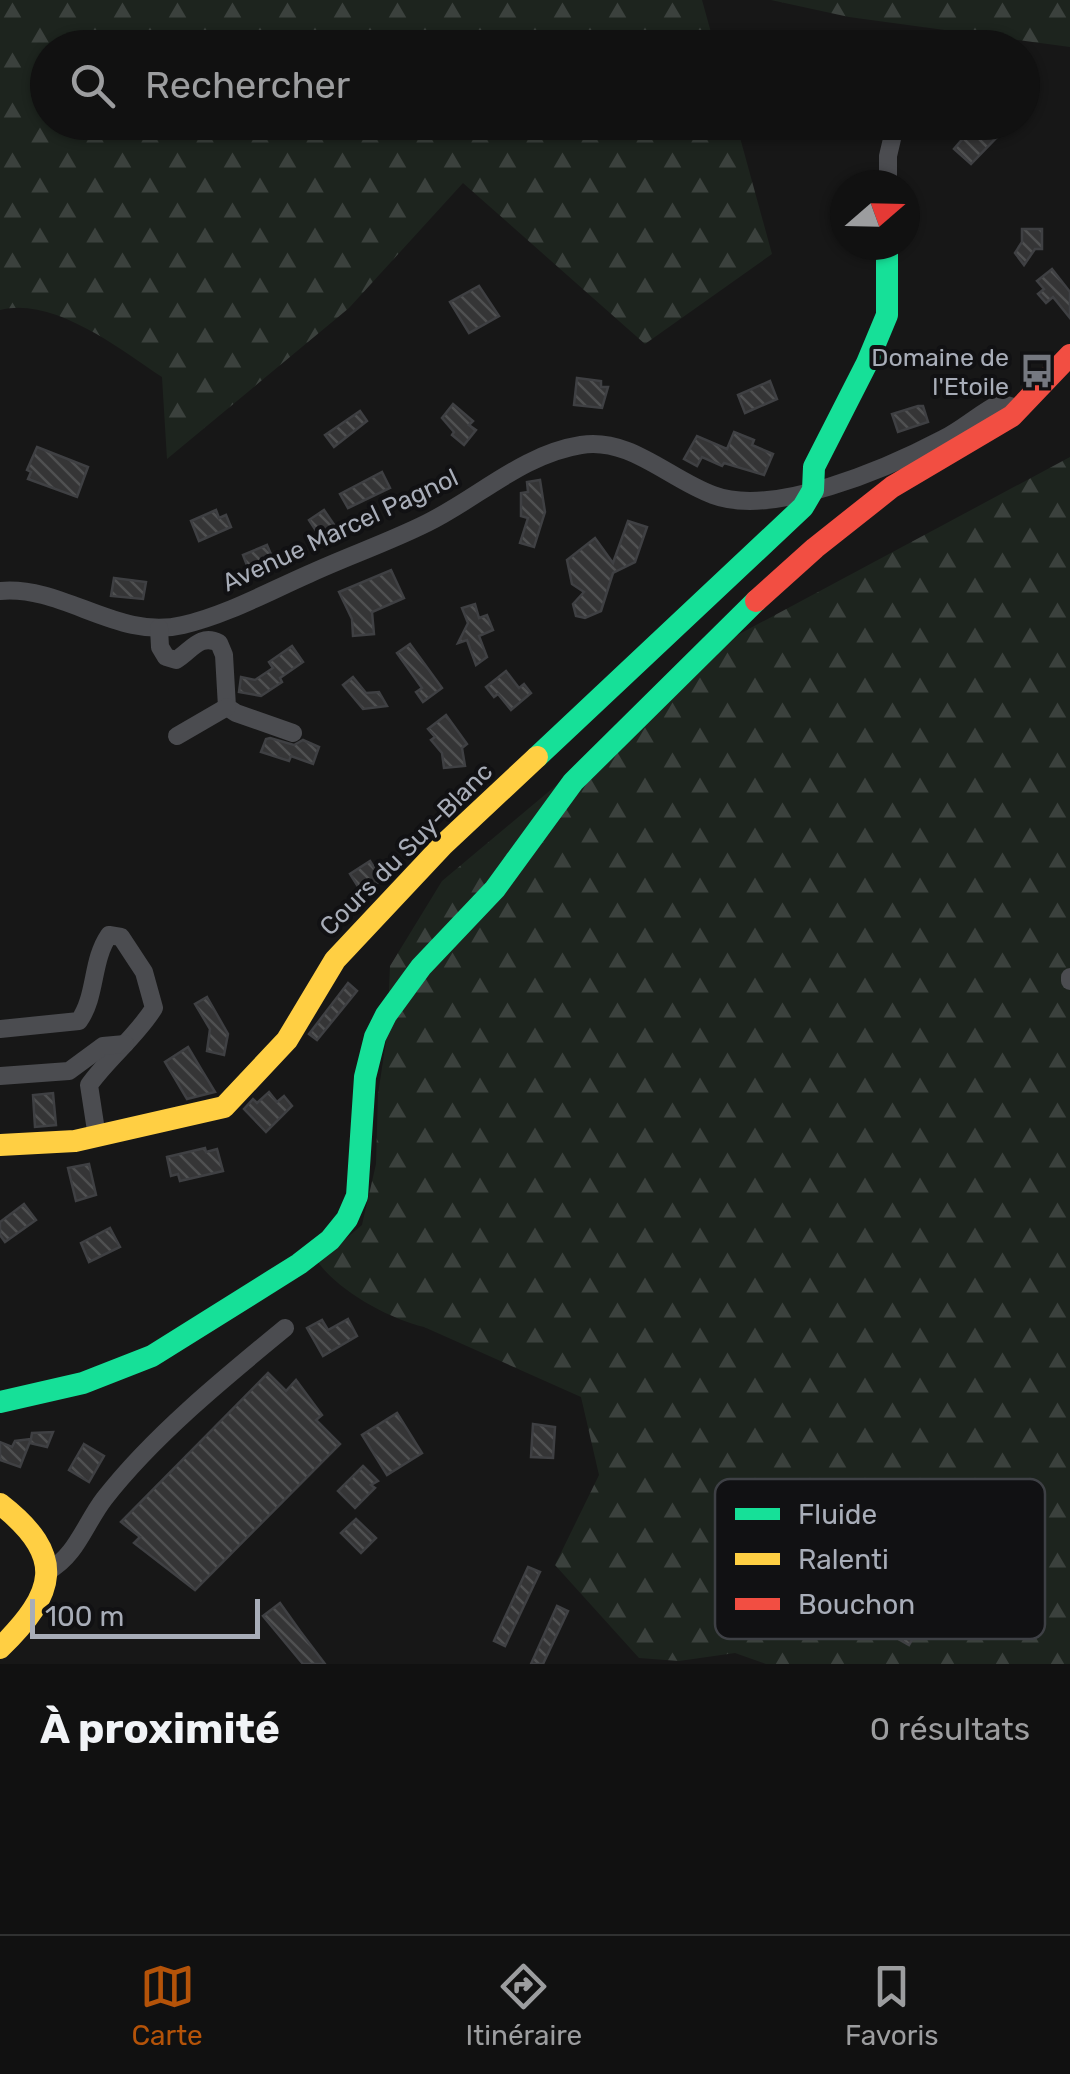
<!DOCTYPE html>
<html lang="fr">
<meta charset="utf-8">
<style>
:root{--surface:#111;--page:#1a1a1a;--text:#f1f3f6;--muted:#9c9d9f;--line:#303131;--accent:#b45309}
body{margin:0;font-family:Rubik,sans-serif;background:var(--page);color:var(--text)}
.compass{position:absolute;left:830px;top:170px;width:90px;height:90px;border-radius:50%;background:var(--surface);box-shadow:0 2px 8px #0004;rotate:70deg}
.scale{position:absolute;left:30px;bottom:25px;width:230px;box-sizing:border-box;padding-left:10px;border:5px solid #a8adb8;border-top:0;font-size:28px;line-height:35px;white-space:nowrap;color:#a8adb8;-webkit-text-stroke:8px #111113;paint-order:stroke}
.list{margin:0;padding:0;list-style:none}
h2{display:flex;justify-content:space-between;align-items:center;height:130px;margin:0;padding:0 40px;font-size:42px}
h2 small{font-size:32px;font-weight:400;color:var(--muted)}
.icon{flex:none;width:55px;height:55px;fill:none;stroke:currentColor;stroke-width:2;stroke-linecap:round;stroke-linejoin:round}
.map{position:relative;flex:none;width:1070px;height:1664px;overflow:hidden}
.search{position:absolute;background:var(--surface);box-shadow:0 2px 8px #0004;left:30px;right:30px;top:30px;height:110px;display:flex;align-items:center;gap:25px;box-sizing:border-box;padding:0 35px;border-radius:55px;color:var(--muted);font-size:38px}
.sheet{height:270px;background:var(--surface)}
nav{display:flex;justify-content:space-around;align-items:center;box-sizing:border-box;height:140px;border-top:2px solid var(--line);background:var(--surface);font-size:28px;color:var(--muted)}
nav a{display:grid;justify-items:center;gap:5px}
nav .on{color:var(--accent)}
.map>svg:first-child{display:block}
</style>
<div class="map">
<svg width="1070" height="1664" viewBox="0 0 1070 1664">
<defs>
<pattern id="forest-firs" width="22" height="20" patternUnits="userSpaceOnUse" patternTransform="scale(2.5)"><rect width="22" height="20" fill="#1d241e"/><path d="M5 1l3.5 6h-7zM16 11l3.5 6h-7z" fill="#3b413d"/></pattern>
<pattern id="building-back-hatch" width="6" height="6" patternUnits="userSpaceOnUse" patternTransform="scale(2.5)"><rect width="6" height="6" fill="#353536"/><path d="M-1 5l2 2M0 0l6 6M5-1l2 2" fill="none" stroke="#4f5051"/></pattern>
</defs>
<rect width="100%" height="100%" fill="#171717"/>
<g fill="url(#forest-firs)">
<path d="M0,0H702L715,47L48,48V122L736,123L772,254L645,344L463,183L349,308L167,459L162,377C120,349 53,296 0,310Z"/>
<path d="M771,0H1070V47L849,17Z"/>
<path d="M1070,457V1664H766L735,1653L679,1661L639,1658L555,1565L599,1475L581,1397L424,1327C390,1319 338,1291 318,1262L362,1225L376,1164L378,1094L387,1035L390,966L442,881L732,638Z"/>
</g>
<g fill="url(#building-back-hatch)" stroke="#3f4043" stroke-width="2.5">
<path d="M977,122H982L998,136L971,164L954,149Z"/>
<path d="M1022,229H1042V249H1035L1024,265L1015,253L1022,242Z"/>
<path d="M1052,269L1070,292V318L1053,297L1046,303L1038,294L1044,289L1037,281Z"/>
<path d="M479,286L499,316L469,333L450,302Z"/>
<path d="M577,378L601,381V387H608L602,408L574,405Z"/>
<path d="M770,381L777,399L745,413L738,395Z"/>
<path d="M453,404L473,421L469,425L476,430L464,445L452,435L454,432L442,418Z"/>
<path d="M918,406H923L928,422L898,432L892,414Z"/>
<path d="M360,411L367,421L334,447L325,435Z"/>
<path d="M734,432L754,440L752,445L773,454L764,475L724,463L722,466L702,457L697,466L684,459L697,436L727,449Z"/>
<path d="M37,447L88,467L77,497L28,479L31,472L27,470Z"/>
<path d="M382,472L390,488L348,508L340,494Z"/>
<path d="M540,480L545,512L534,547L520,543L528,518L521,516V493L528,492L527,482Z"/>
<path d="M216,510L219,518L226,515L231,527L199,541L191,521Z"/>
<path d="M324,510L339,532L324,543L309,520Z"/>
<path d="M628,521L647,527L635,562L613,573L601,611L585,618L576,616L573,604L584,592L572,584L567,560L595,538L613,563Z"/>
<path d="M267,545L276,566L251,576L243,555Z"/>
<path d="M391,570L404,598L372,612L374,634L353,636L352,619L339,592Z"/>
<path d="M114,578L146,582L143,599L111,596Z"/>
<path d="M475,604L479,618L487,615L493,630L479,636L487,657L476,665L467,640L458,643L468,623L462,608Z"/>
<path d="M410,644L442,688L423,702L416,692L422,688L397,653Z"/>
<path d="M292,646L303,662L280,678L282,682L261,696L239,692L241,677L255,680L273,668L269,662Z"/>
<path d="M506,671L519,688L524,684L531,693L511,710L498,694L494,697L486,687Z"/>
<path d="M353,677L366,693L379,692L387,706L363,709L343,685Z"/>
<path d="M446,715L467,744L462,748L465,766L444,768L442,753L431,740L435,737L428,729Z"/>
<path d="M270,738L294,745L303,740L319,747L313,764L291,756L289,761L261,752L266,739Z"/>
<path d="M370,861L382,880L362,893L350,874Z"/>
<path d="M348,983L357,991L317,1040L309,1034Z"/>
<path d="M207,997L228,1034L224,1055L207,1051L210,1029L195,1004Z"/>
<path d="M188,1047L201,1069L215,1092L187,1099L165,1062Z"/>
<path d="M269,1092L277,1102L284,1096L292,1106L266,1132L244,1109L253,1099L257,1103Z"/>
<path d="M53,1093L56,1125L35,1127L33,1095Z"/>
<path d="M205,1148L206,1152L217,1149L223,1171L180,1181L178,1174L171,1176L167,1157Z"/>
<path d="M89,1164L96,1195L76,1201L68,1168Z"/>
<path d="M24,1204L36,1220L5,1242L0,1235V1222Z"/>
<path d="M110,1228L120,1247L89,1262L81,1243Z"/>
<path d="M348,1319L357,1336L323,1356L307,1328L322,1320L328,1330Z"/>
<path d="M268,1373L286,1391L296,1380L322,1415L316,1420L340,1444L195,1590L134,1543L140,1537L121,1522Z"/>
<path d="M397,1413L422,1453L387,1475L362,1435Z"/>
<path d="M533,1424L555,1427L553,1458L531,1457Z"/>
<path d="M53,1432L47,1447L30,1443L31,1439L20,1467L0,1460V1442L12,1447L15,1441L31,1439L32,1433Z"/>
<path d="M84,1444L104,1456L89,1482L69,1470Z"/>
<path d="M363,1466L378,1481L371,1485L375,1488L355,1508L338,1491Z"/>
<path d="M356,1519L376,1538L361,1553L341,1533Z"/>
<path d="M528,1567L540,1572L505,1646L494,1641Z"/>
<path d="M280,1603L300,1631L325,1664H303L263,1616Z"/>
<path d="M557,1606L568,1611L543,1664H531Z"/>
<path d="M878,1611L916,1633L909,1645L870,1623Z"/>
</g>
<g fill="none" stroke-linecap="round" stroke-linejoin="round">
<g stroke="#4b4c50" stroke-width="18">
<path d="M914,48L916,40"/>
<path d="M888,185V156L896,122"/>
<path d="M0,591C64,585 118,641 183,625C226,615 268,592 309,574C348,556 389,542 427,523C478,498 523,454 581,445C630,437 669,479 713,495C773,518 888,468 943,439C963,429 980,413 1000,403L1020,409"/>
<path d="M159,628L160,647L166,657L176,660C191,651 200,633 219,643L224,655L227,707L236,713L293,733"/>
<path d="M177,736L227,707"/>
<path d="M1070,977V981"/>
<path d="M0,1029L79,1021C97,995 91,961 109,935L121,937L144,972L154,1008C136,1037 109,1057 89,1085L97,1137"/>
<path d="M0,1076L69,1071L103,1046L125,1044"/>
<path d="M48,1571C76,1556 85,1524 104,1499C152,1437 224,1378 285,1328"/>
</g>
<g stroke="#16e098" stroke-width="22">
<path d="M537,757L803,507L813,490L814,467L867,363L887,315V245"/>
<path d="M0,1402L83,1383L152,1356L299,1264L330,1240L347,1219L357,1196L365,1077L375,1037L386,1015L421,967L495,889L573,782L756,601"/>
</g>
<g stroke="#ffcf43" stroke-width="22">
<path d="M0,1145L75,1141L224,1107L287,1040L335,960L443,845L537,757"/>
<path d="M0,1504C67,1556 56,1593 0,1648"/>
</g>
<path stroke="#f24e42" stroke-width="22" d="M756,601L815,548L892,487L1012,416L1070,355"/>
</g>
<defs>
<g id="bus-bare" transform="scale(2.7)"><path d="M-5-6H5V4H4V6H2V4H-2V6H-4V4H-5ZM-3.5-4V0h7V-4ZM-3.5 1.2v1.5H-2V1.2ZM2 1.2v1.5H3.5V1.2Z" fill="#757880" stroke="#111113" stroke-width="2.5" paint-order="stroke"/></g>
</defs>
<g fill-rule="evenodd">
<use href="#bus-bare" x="1037" y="371"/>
</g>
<g text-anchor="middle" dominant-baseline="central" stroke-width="8" stroke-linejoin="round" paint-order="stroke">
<g font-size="25" fill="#a8adb8" stroke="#111113" text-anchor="end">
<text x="1009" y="357">Domaine de<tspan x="1009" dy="29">l'Etoile</tspan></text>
</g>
<g font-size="25" fill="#a8adb8" stroke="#111113">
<text transform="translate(340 530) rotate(-25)">Avenue Marcel Pagnol</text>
<text transform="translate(406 849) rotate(-45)">Cours du Suy-Blanc</text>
</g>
</g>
<rect x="715" y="1479" width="330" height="160" rx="15" fill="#111113" stroke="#3e4045" stroke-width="2.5"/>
<rect x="735" y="1508" width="45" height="12" fill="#16e098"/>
<rect x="735" y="1553" width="45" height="12" fill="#ffcf43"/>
<rect x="735" y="1598" width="45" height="12" fill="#f24e42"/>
<g font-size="28" fill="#a8adb8">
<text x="798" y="1524">Fluide</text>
<text x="798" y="1569">Ralenti</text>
<text x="798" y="1614">Bouchon</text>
</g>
</svg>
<svg class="compass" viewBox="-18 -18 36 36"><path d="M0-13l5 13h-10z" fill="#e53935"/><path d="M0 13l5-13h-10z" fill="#9c9d9f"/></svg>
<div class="scale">100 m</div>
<div class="search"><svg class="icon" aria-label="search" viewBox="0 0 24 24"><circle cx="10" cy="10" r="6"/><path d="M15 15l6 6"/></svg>Rechercher</div>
</div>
<section class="sheet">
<h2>À proximité<small>0 résultats</small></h2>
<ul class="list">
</ul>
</section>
<nav>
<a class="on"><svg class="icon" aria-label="map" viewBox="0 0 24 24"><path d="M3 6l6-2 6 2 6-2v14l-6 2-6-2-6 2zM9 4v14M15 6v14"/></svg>Carte</a>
<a><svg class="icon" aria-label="directions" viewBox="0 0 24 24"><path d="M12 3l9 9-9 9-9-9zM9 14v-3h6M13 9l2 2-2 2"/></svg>Itinéraire</a>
<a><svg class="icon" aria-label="saved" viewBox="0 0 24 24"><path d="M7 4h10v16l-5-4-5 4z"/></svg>Favoris</a>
</nav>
